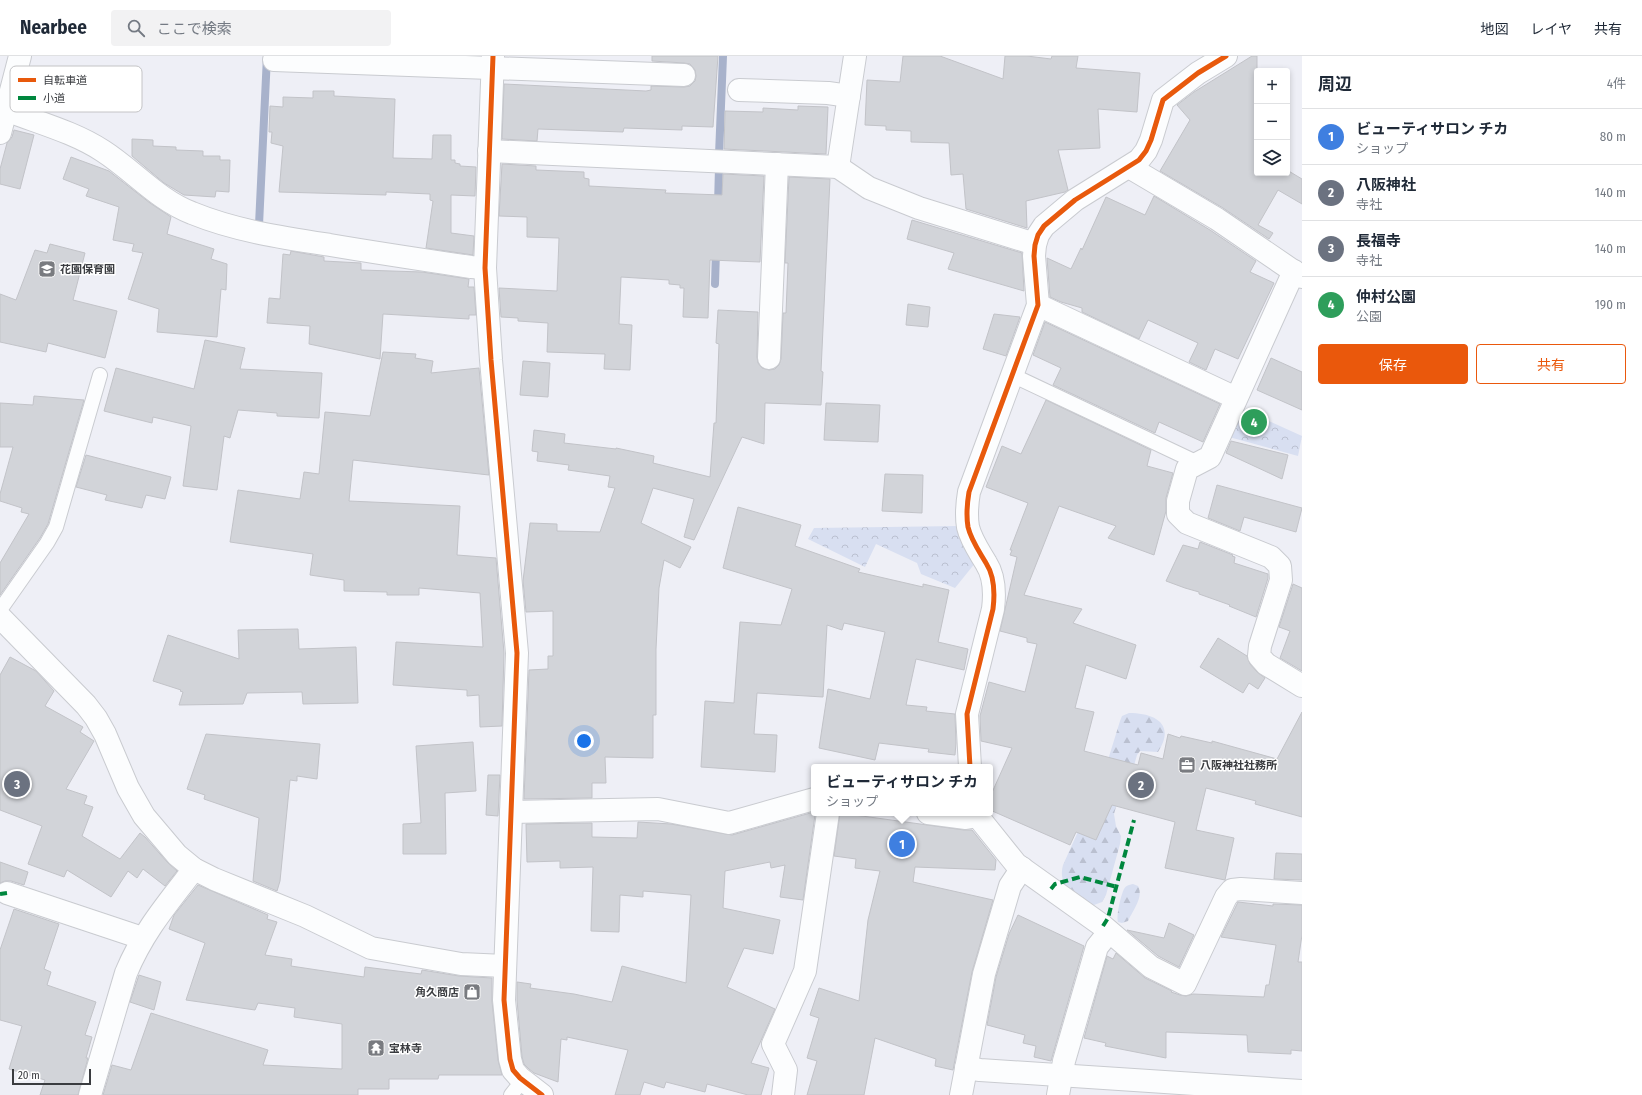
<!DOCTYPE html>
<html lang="ja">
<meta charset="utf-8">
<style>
:root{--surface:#fff;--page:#f2f2f3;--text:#1f2937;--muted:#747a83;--line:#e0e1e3;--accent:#ea580c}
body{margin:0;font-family:"Fira Sans Condensed","Noto Sans JP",sans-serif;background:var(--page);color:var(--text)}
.controls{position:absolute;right:12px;top:12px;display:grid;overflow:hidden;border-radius:4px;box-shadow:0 2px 6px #0003}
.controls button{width:36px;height:36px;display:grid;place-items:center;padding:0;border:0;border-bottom:1px solid var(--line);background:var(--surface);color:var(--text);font:20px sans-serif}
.scale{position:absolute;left:12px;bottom:10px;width:79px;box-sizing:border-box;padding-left:4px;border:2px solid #3a3c40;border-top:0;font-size:11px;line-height:14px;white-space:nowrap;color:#3a3c40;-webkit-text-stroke:3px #fff;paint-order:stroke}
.you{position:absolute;left:584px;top:685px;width:14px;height:14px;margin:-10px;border:3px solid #fff;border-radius:50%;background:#1a73e8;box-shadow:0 0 0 6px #1a73e833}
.badge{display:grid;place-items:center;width:26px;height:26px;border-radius:50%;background:var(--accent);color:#fff;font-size:13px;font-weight:700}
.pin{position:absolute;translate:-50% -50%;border:2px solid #fff;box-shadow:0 1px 4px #0006}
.popup{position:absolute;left:811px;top:708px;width:182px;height:52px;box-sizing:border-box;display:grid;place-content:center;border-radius:4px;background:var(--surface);filter:drop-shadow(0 1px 3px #0005);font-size:13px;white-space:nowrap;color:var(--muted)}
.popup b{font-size:15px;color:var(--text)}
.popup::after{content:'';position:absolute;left:50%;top:100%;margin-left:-8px;border:8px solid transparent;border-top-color:var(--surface)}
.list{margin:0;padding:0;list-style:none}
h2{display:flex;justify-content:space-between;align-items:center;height:52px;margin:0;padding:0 16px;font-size:17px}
h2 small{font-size:13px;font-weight:400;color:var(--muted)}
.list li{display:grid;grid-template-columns:26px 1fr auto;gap:12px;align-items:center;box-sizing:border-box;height:56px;padding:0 16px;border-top:1px solid var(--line)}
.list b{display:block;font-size:15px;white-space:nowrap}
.list p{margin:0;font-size:13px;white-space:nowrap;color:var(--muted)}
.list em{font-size:13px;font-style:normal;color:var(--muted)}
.actions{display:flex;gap:8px;padding:12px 16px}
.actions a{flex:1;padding:9px 0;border:1px solid var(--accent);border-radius:4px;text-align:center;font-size:14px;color:var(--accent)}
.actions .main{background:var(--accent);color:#fff}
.icon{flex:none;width:22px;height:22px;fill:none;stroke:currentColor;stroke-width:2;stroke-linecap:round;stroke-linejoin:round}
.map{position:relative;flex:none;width:1302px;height:1039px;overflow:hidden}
header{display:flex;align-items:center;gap:24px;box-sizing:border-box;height:56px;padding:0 20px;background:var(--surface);border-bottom:1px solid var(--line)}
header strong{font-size:19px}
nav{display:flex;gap:22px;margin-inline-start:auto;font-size:14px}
.search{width:280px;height:36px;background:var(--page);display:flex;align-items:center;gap:10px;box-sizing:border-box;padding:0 14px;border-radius:4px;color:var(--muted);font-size:15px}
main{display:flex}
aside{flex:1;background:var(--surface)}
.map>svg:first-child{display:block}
</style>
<header>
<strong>Nearbee</strong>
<div class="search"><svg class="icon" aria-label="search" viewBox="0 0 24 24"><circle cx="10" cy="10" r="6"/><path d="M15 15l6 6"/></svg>ここで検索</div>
<nav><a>地図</a><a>レイヤ</a><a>共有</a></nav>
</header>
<main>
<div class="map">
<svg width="1302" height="1039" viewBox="0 0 1302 1039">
<defs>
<pattern id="forest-firs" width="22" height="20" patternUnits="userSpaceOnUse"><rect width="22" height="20" fill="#d8dff1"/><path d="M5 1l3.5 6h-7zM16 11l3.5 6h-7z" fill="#bac0d0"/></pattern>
<pattern id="park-crowns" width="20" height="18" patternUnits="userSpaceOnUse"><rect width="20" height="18" fill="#d8dff1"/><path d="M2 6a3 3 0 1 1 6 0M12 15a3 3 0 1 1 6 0" fill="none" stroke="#bac0d0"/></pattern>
</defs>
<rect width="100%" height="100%" fill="#eeeff6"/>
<g fill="url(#forest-firs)">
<path d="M1129,657C1155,657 1176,668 1158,696L1140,695L1137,699L1133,713L1124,722L1114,758L1116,770L1121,780L1120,788L1106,839L1102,846L1094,849C1076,842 1057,831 1063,809L1103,720L1120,665L1122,660Z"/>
<path d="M1133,828L1138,830C1144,841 1133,854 1128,865L1122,867L1118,866C1116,859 1121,839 1124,833C1126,829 1129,829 1133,828Z"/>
</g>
<g fill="url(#park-crowns)">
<path d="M1242,353L1302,380L1298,400L1229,381Z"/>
<path d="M959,470L976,506L955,532L921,518L917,507L876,488L865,511L808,483L814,472Z"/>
</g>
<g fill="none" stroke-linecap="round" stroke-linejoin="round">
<g stroke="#a8b2cb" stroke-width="8">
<path d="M719,99L723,0"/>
<path d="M718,149L719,111"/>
<path d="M259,169L267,0"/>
<path d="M715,228L716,195"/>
</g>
</g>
<g fill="#d2d4d9" stroke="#c2c3c8">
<path d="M652,0H718L713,71L682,70V74L624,72L623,76L538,73L537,85L502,83L504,28L646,35L651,34V30L684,31L690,30L695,25L696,20L695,14L690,8L684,7L652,5Z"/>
<path d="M903,0H940L1003,23L1005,0H1027L1051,3L1052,0H1078L1076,12L1140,17L1137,56L1098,53L1100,92L1058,94L1068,134L1065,136L1026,145L1027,172L966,153L963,118L951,119L949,87L911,86V75L886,74V70L865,69L867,24L900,26Z"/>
<path d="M1252,0H1257V117H1287V114L1302,123V148L1278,134L1258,169L1273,177L1269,183L1223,152L1160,115L1190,64L1177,49L1194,36Z"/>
<path d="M29,13H92V53H41L29,49Z"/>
<path d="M313,35H334V40L395,43L393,102L432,103L433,79H451V104H455V107L460,108V110L476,111L475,140L451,139V177L474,180L473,199L426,192L433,145L430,144V138L386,136V139L279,136L283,90L271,87L272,76H269L270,50L283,51V41L313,42Z"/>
<path d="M798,50L828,51L826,98L724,93L725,55L763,56V52L798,54Z"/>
<path d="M14,74L34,79L20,133L0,128V113L7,87L12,81Z"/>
<path d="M132,83L153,84V90L176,91V94L203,95V100H220V104H230L229,136L216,135L215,141L184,139L164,127L132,100Z"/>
<path d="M71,101L109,115L150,147L171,161L167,178L214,193L211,203L227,208L226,234L221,233L217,281L157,276L159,253L128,243L143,197L132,195L134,188L113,184L119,151L86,140L89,133L63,123Z"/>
<path d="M502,108L536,110V114L584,116V122L589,123V130L666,134L665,137L722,139L723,118L764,120L760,206L710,204L708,262L683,261L684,232H680V229L669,228V224L621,221L619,268L632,269L630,314L604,313L605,298L547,296L548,267L518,265V262L501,261L499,232L557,235L559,182L527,181V161L499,160Z"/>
<path d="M789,121L830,123L821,315L823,316L821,349L765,347L764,388L742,381L694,484L684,481L694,443L653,432L641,467L691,491L680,512L664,504L659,532L656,593V659H653V702L605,701L606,727H592V742L524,743L529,614L548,613V600H553V555L526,556L523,525L530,467L557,468V475L600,476L615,432L608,431L610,420L568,414L569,409L537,405L538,396L532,395L534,374L565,378L564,387L616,393V392L654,400L653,407L710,421L714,367H716L719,288L716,287L718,254L758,256L757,301L758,307L762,312L769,314L775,313L779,309L781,303L783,257H786L788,207H785Z"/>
<path d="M1154,140L1210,174L1256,205L1250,216L1274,227L1238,303L1215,293L1206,314L1189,306L1198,287L1148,264L1139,283L1082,256V252L1061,246L1050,241L1047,202L1071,213L1081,192L1082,194L1106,141L1145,159Z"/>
<path d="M912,164L1022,197L1024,235L948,213L954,197L907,183Z"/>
<path d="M50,188L85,197L73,244L117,255L105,302L48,287L46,296L0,286V238L16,244L35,194L47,197Z"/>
<path d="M291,195L324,201V205L361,207V214L422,216L469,223L468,231H474L476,259H469V263L383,258L380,303L309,288L310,270L267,267L269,242L280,243L283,198L290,199Z"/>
<path d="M908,248L930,251L928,271L906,269Z"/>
<path d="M994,258L1020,261L1006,300L983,293Z"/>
<path d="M1045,266L1220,348L1203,386L1159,366L1155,377L1053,329L1061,312L1033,299Z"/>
<path d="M205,284L245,292L240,313L322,317L319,362L277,360V357L238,354L230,382L224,380L217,434L183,430L191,370L153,361L152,367L104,355L116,312L194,333Z"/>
<path d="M383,296L416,298L415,302L433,305L431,317L479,312L489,419L353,404L349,445L460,450L457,499L496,502L504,597L502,670L480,671L479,639L467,640V634L393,629L396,586L483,591L480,537L419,532V539H387V536L344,535V524L310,519L313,498L230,486L238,434L300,443L304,416L319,418L325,356L370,360Z"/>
<path d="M1271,302L1302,316V354L1257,334Z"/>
<path d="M523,305L550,307L548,341L520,339Z"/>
<path d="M34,340L84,344L48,468L40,482L0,539V507L29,458L21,456L22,452L0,445V438L13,391H0V347L33,349Z"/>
<path d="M1046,344L1151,394L1147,410L1173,417L1166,442V455L1154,499L1108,482L1116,470L1059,450L1024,539L1082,553L1073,567L1136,589L1126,623L1086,609L1075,652L1094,656L1084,695L1138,709L1141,697L1163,703L1168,678L1180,682L1181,680L1212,687V685L1277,703L1302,656V761L1255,748L1256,745L1206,732L1196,774L1234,782L1225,824L1165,812L1175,766L1112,749L1096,784L1076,776L1070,789L990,754V741L1012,692L981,685L980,660L989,626L1025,636L1037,588L1027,586V582L1000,575L1017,501L1010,499L1012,494H1010L1028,447L986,431L1002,390L1021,398Z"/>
<path d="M826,347L880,349L878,386L824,384Z"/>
<path d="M1231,385L1288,399L1282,423L1226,397Z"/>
<path d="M86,399L171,421L165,443L146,439L142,452L105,444L107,439L76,431Z"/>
<path d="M885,418L923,419L922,457L882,455Z"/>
<path d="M1217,429L1302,452L1296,476L1244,461L1240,475L1208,462Z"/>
<path d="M738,451L801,469L795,490L860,513L858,516L923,531V528L949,534L938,586L968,593L964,614L916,603L906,649L927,651L926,655L955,658L956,687L955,699L928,696L929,693L879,687L875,704L819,692L828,633L870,643L885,576L844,567L842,574L827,569L823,641L757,637L754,678L777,679L775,716L701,711L705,645L734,647L740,566L781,569L792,533L723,512Z"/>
<path d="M1200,486L1233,499L1232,500L1235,501L1234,507L1268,518V522L1256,561L1229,550L1230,549L1199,538V536L1185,532L1166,525L1183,489L1198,493Z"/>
<path d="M1293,528L1302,532V615L1280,602L1290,575L1279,571Z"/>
<path d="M298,573L299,593L356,591L358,647L303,648L302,636L247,637L243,648L179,649L183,636L180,635L181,634L153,625L168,579L239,603L238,574Z"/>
<path d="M1218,582L1247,600L1250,608L1257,616L1265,622L1258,633L1249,627L1243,637L1200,611Z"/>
<path d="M10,601L36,615L54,635L45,650L83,671L80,676L94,685L66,733L87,740L84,748L93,751L82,780L120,803L140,777L145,781L168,807L177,815L165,830L143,813L137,822L128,815L111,841L67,814L64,821L28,808L42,770L0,754V619Z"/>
<path d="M206,678L320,688L317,723L297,720V725L290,724L280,825L277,835L253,825L259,762L204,743L205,739L187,733Z"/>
<path d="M473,686L476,735L445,737L446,798H403V768L421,767L416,690Z"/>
<path d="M488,719H500L498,760L486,759Z"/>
<path d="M814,756L815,759L803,844L780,841L785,809L771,812L770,806L725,815L723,852L780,864L773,898L744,892L727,931L775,953L751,1007L769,1012L761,1039H748L707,1028L705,1036L666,1026L664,1032L644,1026L640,1039H615L628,994L567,981V984L561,983L558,1026L534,1017L529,1013L524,1008L522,1001L517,944V926L531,928L530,932L574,938L612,946L622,910L686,927L691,839L643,835V841L620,839L619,876L591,875L593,811L560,812V805L527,806L526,768L592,767V781L637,782L638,766L671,768L732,779Z"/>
<path d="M840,757L964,774H972L996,804L995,814L915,811L913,826L993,844L972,916L953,1014L935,1010L936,1003L875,982L864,1039H807L817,1005L807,1002L819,962L810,959L819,932L859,945L868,864L880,815L855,812L856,803L834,800Z"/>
<path d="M1276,797L1302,798V824L1274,823Z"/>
<path d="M0,806L28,816L24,829L11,825H5L0,827Z"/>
<path d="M198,829L268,859L267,863L277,866L265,899L292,903L291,910L364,921L365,911L421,918L422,914L459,920L492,922V945L498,1004L502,1019H439L438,1023H389V1033H358V1039H103L112,1009L131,1014L151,957L268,994L263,1009L342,1013V968L294,961L295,952L258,947L255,954L186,944L205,887L169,873L174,859Z"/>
<path d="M1238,846L1273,850V848L1302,849V879L1298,906H1302V995L1291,994V998L1248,996L1247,979L1166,976V1002L1105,990L1106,987L1084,982L1107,900L1113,903L1116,897L1145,922L1172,935L1171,936L1180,939L1186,940L1193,938L1264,941L1266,929H1269L1276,889L1221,881Z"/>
<path d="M14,853L59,868L44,913L51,916L47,929L96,946L85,979L92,981L86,1002H88L78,1039H40L45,1024L9,1013L22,970L0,964V894Z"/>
<path d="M1018,859L1084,890L1051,1005L1034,1001L1036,990L1023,987L1025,979L987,969L996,921L1009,878Z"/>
<path d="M1169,867L1194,879L1179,911L1158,900L1127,874L1164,882Z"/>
<path d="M139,919L161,926L154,954L130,946Z"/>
</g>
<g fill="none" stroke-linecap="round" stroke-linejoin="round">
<g stroke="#c9cbd0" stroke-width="16">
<g id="service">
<path d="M1012,319L1198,407"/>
<path d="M0,554L47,487L56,471L100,319"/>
<path d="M511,1039L523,1024"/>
</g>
</g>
<g stroke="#c9cbd0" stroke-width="24">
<g id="minor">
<path d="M493,0L485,212L491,304L517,597L504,944L510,1003L513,1014L520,1022L542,1039"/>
<path d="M855,0L838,111L869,132L919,152L1035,188"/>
<path d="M274,4L684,19"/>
<path d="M739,34L828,37L849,40"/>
<path d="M0,50L6,54C39,67 74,76 103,95C134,115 158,144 192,157C236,175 284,182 330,189C377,197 424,204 471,211L485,212"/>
<path d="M0,77L20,0"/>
<path d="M489,95L838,111"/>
<path d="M1129,111L1217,163L1302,221"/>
<path d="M1294,215L1210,401L1187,413L1178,445V458L1187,467L1271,501L1280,510L1281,524L1260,590L1259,600L1266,608L1302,630"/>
<path d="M1038,249L1236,342"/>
<path d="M769,302L777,108"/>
<path d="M0,561L86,649L96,662L105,678L128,732L144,760L177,799L194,813L214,823L305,860L371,892L461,908L505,910"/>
<path d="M970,711L967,658L993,553C995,537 995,521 986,507C979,495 971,484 968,471C966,459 967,448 969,436L1038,249L1034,200L1035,189L1038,179L1044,170L1075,144L1139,104L1146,95L1151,84L1163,44L1198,17L1226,0"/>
<path d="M511,756L658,753L729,767L814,743"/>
<path d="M928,757L966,762L978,760"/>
<path d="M975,757L1016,808L1103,870L1151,911L1185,928L1226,841L1232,834L1241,833L1302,837"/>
<path d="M7,837L142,882"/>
<path d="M966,1012L980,1014L1302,1035"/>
<path d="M90,1039L126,917C143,876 167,848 194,813"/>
<path d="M783,1039L786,1014L773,988L805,915L828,757"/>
<path d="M961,1039L984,918L1010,830L1022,812"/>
<path d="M1058,1039L1064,1005L1097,891L1109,876"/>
</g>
</g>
<use href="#service" stroke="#fcfdfe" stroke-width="14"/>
<use href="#minor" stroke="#fcfdfe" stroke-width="22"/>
<g stroke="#00873e" stroke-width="4" stroke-dasharray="8 4" stroke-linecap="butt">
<path d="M1051,833L1055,828L1080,821L1117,831"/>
<path d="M0,838L7,837"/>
<path d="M1103,870L1108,862L1134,764"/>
</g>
<g stroke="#fff" stroke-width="8">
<g id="cycleway">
<path d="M493,0L485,212L491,304L517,597L504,944L510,1003L513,1014L520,1022L542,1039"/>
<path d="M970,711L967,658L993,553C995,537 995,521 986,507C979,495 971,484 968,471C966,459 967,448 969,436L1038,249L1034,200L1035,189L1038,179L1044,170L1075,144L1139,104L1146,95L1151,84L1163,44L1198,17L1226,0"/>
</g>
</g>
<use href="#cycleway" stroke="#e8590c" stroke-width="5"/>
</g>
<defs>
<g id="school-square" transform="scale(0.9)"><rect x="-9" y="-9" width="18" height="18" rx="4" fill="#797b80" stroke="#fff"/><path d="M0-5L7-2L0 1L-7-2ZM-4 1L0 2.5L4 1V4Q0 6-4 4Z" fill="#fff"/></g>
<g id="office-square" transform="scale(0.9)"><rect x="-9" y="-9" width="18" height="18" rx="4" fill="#797b80" stroke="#fff"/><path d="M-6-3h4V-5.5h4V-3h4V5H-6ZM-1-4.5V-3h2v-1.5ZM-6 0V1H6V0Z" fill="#fff"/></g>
<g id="shop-square" transform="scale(0.9)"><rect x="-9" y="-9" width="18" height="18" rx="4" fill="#797b80" stroke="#fff"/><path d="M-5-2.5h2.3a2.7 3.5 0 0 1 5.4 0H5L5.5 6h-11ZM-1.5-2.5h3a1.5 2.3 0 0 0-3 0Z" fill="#fff"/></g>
<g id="temple-square" transform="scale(0.9)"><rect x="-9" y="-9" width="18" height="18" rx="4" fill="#797b80" stroke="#fff"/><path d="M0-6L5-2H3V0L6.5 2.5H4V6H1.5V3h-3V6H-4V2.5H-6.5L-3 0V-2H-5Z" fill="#fff"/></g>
</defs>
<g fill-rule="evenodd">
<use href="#school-square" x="47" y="213"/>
<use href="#office-square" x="1187" y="709"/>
<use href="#shop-square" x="472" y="936"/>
<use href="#temple-square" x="376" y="992"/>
</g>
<g text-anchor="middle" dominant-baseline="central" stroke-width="3" stroke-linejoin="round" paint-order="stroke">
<g font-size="11" font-weight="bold" fill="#3a3c40" stroke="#fff" text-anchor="start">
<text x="60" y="213">花園保育園</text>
<text x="1200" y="709">八阪神社社務所</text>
<text x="459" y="936" text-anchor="end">角久商店</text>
<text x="389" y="992">宝林寺</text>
</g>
</g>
<rect x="10" y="10" width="132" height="46" rx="6" fill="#fff" stroke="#c4c4c6" stroke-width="1"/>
<rect x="18" y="22" width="18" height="4" fill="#e8590c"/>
<rect x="18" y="40" width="18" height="4" fill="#00873e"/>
<g font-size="11" fill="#3a3c40">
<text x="43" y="28">自転車道</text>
<text x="43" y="46">小道</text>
</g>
</svg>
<div class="controls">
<button>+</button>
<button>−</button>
<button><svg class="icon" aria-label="layers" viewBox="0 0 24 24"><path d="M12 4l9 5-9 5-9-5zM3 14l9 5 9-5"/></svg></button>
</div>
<div class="scale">20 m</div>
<div class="you"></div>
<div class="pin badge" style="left:902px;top:788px;background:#3f7fe0">1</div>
<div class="popup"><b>ビューティサロン チカ</b>ショップ</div>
<div class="pin badge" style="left:1141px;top:729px;background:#6b7280">2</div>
<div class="pin badge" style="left:17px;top:728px;background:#6b7280">3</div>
<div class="pin badge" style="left:1254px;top:366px;background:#2e9e5b">4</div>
</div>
<aside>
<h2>周辺<small>4件</small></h2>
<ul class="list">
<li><span class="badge" style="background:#3f7fe0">1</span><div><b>ビューティサロン チカ</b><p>ショップ</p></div><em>80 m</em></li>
<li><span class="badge" style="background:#6b7280">2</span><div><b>八阪神社</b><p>寺社</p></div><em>140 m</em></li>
<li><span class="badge" style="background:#6b7280">3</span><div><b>長福寺</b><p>寺社</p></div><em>140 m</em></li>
<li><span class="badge" style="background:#2e9e5b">4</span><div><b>仲村公園</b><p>公園</p></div><em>190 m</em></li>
</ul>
<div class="actions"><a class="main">保存</a><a>共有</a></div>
</aside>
</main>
